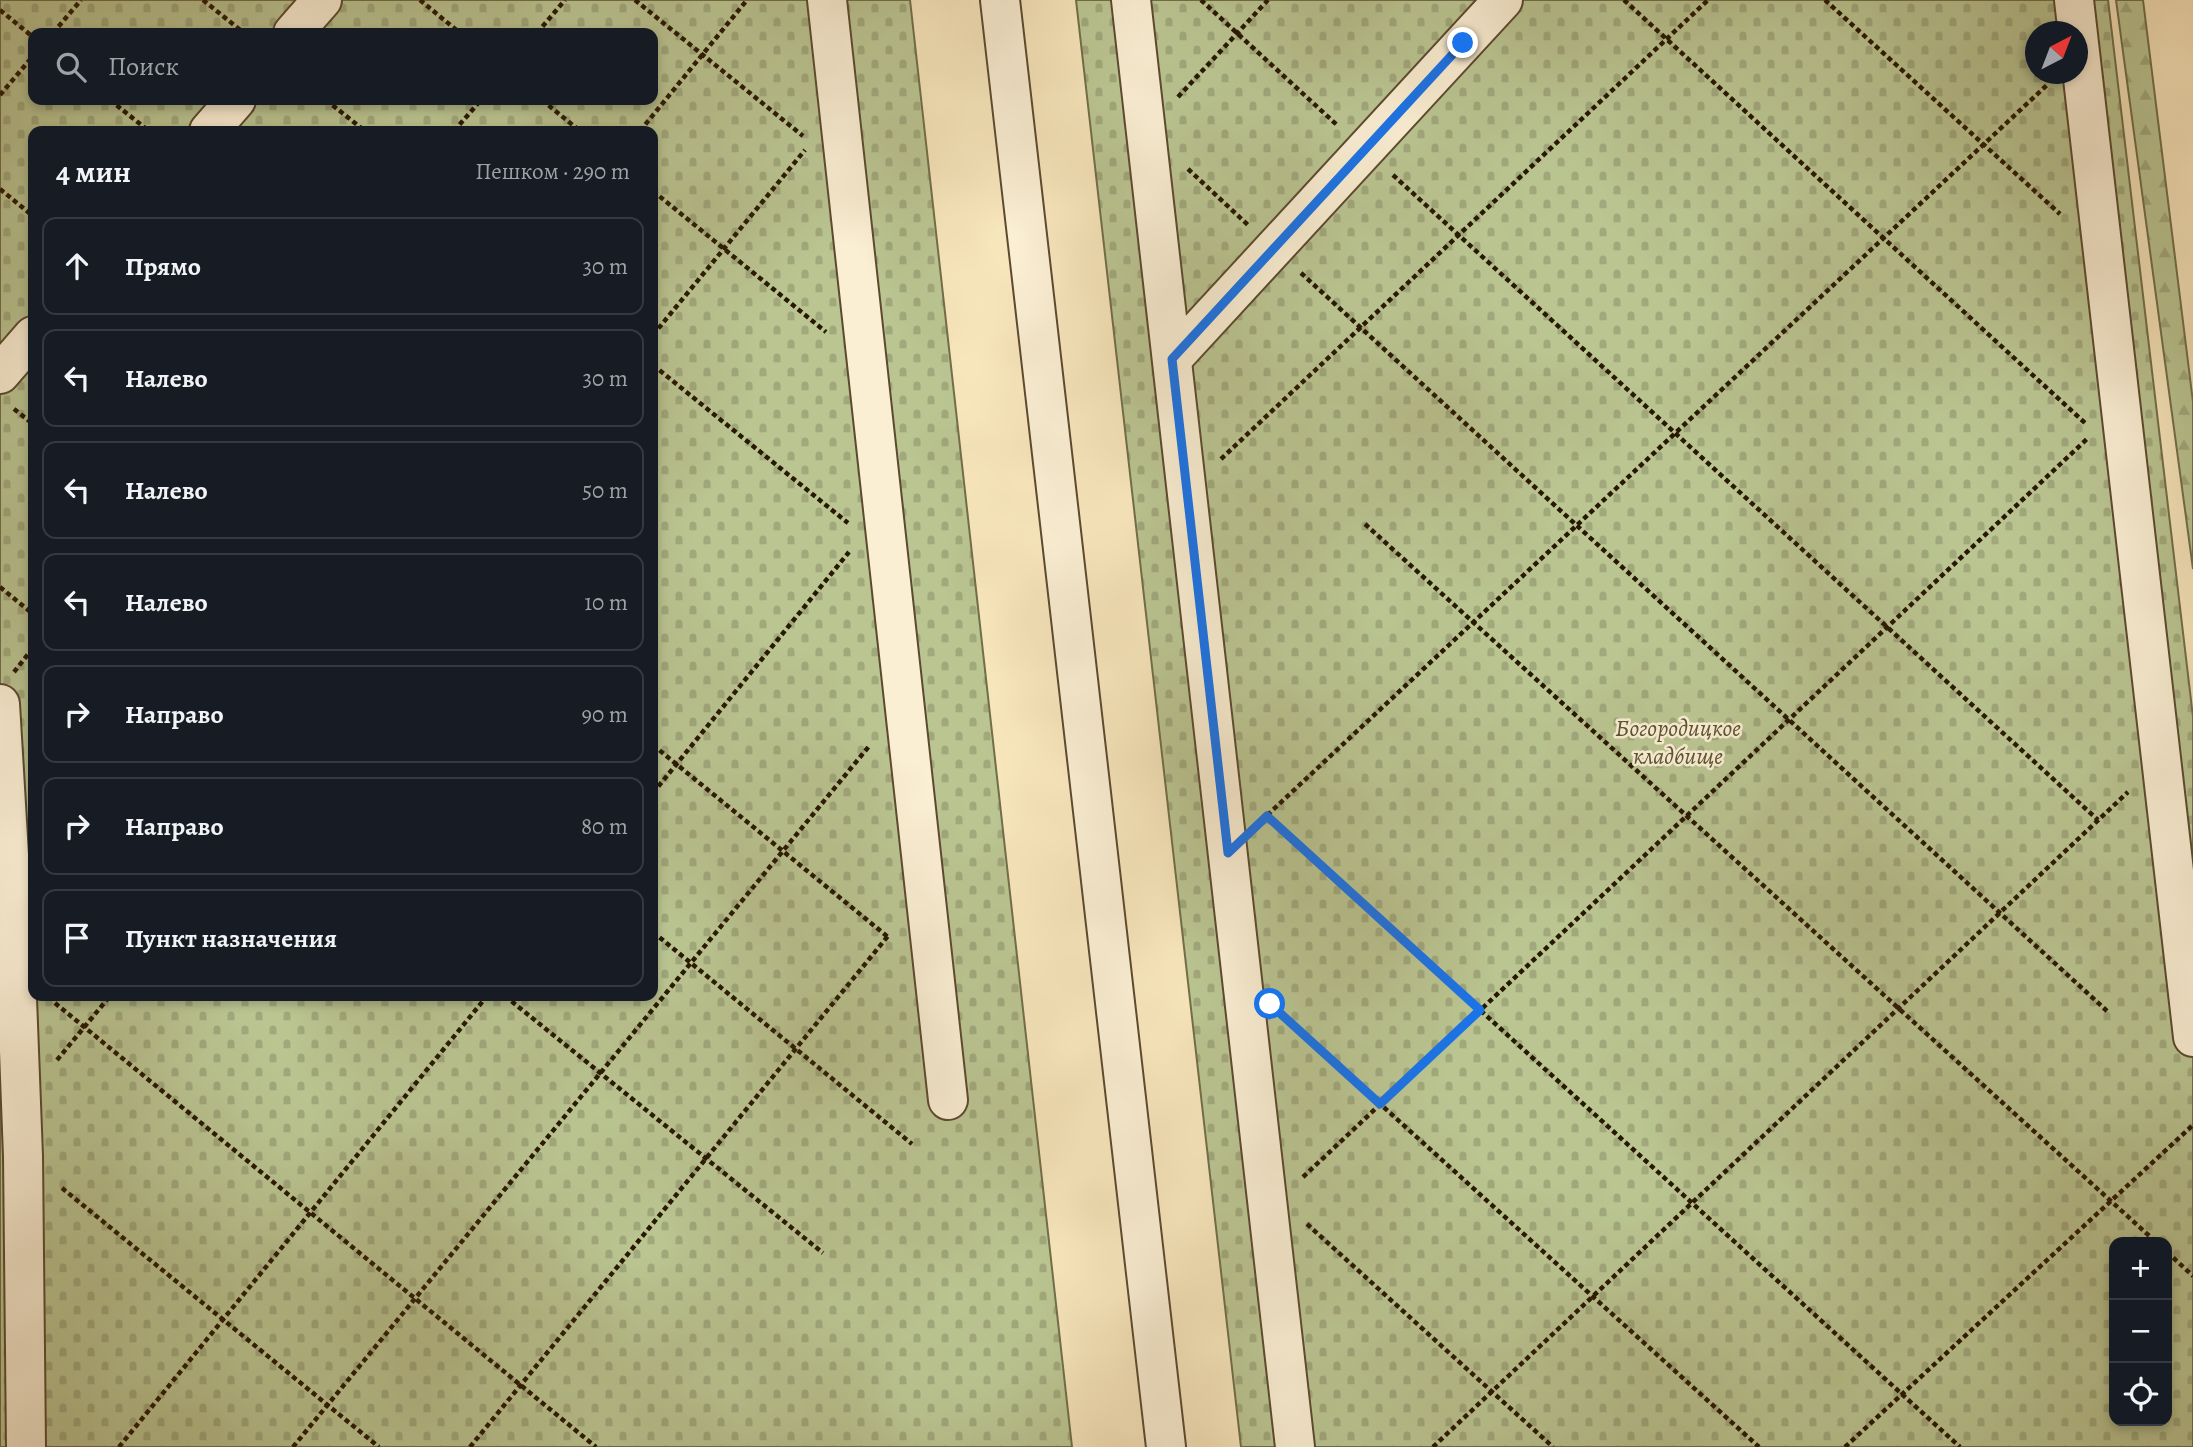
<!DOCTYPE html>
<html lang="ru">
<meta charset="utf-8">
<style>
:root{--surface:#171b24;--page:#242831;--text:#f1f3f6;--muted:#9ea1a6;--line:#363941}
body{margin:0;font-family:Alegreya,serif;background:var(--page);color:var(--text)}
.controls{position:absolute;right:21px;bottom:21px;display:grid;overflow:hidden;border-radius:14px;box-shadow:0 4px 10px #0003}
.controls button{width:63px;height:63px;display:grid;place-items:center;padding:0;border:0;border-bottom:2px solid var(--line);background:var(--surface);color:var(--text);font:35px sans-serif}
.compass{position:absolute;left:2025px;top:21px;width:63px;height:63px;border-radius:50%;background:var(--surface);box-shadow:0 4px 10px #0003;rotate:42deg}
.stop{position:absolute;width:21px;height:21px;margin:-16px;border:5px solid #1a73e8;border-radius:50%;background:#fff}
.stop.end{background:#1a73e8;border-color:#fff;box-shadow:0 2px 7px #0008}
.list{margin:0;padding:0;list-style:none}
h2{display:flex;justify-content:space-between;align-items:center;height:91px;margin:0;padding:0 28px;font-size:30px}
h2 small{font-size:23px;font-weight:400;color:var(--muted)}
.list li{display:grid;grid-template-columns:46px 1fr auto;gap:21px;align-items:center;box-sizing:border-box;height:98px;margin:0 14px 14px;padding:0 14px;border:2px solid var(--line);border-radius:14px}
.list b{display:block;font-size:26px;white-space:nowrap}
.list em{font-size:23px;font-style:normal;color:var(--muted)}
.icon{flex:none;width:38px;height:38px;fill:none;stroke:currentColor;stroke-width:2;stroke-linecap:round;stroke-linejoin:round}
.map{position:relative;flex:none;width:2193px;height:1447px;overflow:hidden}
.search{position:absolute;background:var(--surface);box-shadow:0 4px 10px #0003;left:28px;top:28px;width:630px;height:77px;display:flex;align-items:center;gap:18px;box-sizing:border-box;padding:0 24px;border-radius:14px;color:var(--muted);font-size:26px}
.panel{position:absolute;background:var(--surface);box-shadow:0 4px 10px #0003;left:28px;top:126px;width:630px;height:875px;border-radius:14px}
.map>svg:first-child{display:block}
</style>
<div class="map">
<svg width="2193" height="1447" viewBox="0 0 2193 1447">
<defs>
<pattern id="forest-firs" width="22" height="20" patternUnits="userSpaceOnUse" patternTransform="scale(1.75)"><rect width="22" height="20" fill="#bac592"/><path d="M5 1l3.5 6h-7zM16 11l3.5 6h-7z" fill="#a0a87c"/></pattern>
<pattern id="cemetery-stones" width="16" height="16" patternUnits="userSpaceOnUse" patternTransform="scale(1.75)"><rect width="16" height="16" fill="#bac592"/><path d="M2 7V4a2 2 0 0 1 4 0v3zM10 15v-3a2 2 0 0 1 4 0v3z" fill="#a0a87c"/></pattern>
</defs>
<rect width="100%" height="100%" fill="#f7e5bb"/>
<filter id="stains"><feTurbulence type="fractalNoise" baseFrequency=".00286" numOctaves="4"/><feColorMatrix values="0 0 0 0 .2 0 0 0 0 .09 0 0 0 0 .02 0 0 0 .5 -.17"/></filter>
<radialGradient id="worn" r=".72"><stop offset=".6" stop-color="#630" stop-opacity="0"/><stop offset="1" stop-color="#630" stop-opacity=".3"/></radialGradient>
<path fill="url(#forest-firs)" stroke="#716e4a" stroke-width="2" d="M2116,0H2143L2193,402V569Z"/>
<g fill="url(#cemetery-stones)" stroke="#716e4a" stroke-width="2" fill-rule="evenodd">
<path d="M0,0H910L1072,1447H0ZM33,33H653V100H33ZM33,131H653V996H33Z"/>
<path d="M1076,0H2108L2193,717V1447H1241ZM2036,32H2078V74H2036ZM2114,1242H2167V1421H2114Z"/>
</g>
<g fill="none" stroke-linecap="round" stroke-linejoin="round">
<g stroke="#5c4a30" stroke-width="42">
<g id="minor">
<path d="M827,0L948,1100"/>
<path d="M1000,0L1166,1447"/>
<path d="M1131,0L1295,1447"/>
<path d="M2074,0L2193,1037"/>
<path d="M293,33L322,0"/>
<path d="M209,131L236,100"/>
<path d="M1172,359L1503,0"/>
<path d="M0,374L33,336"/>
<path d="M0,704L16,972L23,1156L26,1447"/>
</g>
</g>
<g stroke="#281701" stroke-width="4.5" stroke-dasharray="5 3.5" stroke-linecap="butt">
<path d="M203,0L244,33"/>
<path d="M420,0L460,33"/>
<path d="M635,0L803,136"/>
<path d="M1201,0L1337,125"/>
<path d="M1624,0L2085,423"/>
<path d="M1825,0L2060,214"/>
<path d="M0,10L33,37"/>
<path d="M53,33L81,0"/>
<path d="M537,33L565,0"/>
<path d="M0,95L33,56"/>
<path d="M1178,97L1268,0"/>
<path d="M110,100L149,131"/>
<path d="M326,100L365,131"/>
<path d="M542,100L580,131"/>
<path d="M454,131L481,100"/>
<path d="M640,131L747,0"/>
<path d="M1188,169L1248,225"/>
<path d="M1393,175L2098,820"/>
<path d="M0,189L33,216"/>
<path d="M653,191L826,332"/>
<path d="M1301,273L2107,1011"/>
<path d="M653,335L805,150"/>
<path d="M653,365L848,523"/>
<path d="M14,409L33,424"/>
<path d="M1221,459L1708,0"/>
<path d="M1365,524L2156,1242"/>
<path d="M0,587L33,614"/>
<path d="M14,672L33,648"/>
<path d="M653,745L888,937"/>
<path d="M653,793L849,552"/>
<path d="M1267,816L1960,1447"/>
<path d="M1261,821L2047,85"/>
<path d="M653,932L912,1144"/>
<path d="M505,996L823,1253"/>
<path d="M55,1003L596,1447"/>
<path d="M1283,1016L1759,1447"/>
<path d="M57,1060L110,996"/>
<path d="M1303,1177L2087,439"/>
<path d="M62,1188L379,1447"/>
<path d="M1307,1224L1553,1447"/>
<path d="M2167,1252L2193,1276"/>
<path d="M119,1447L487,996"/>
<path d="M293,1447L870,745"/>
<path d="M470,1447L888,936"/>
<path d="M1433,1447L2128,792"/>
<path d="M1845,1447L2193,1125"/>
</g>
<use href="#minor" stroke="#faeed3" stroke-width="38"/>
</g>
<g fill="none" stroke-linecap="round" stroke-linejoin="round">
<path stroke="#1a73e8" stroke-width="9" d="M1270,1004L1380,1104L1480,1010L1267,816L1228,853L1172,359L1463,43"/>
</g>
<g text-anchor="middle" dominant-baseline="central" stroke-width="5" stroke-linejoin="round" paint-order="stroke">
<g font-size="24" font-style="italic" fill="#5b5434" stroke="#faeed3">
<text x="1678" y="728">Богородицкое<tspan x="1678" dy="28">кладбище</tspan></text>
</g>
</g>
<rect width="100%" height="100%" filter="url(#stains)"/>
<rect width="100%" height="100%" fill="url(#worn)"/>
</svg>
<div class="controls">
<button>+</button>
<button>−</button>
<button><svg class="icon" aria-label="locate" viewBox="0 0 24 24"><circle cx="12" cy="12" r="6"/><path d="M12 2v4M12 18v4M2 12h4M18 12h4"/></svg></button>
</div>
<svg class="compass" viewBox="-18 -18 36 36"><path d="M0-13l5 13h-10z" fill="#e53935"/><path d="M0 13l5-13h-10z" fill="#9ea1a6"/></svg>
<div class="stop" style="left:1270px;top:1004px"></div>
<div class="stop end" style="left:1463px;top:43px"></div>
<div class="search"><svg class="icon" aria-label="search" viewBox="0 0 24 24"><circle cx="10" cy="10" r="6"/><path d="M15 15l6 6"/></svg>Поиск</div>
<section class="panel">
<h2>4 мин<small>Пешком · 290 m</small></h2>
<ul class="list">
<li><svg class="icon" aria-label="ahead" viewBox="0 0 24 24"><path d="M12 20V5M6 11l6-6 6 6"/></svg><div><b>Прямо</b></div><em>30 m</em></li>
<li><svg class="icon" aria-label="left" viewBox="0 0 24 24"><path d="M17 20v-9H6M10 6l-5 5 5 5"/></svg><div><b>Налево</b></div><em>30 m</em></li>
<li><svg class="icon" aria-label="left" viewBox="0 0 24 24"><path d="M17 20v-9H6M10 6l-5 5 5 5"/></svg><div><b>Налево</b></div><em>50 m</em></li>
<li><svg class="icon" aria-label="left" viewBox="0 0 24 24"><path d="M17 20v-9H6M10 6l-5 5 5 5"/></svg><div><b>Налево</b></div><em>10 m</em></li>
<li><svg class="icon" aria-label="right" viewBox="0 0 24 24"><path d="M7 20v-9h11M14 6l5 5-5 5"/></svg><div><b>Направо</b></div><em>90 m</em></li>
<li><svg class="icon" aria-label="right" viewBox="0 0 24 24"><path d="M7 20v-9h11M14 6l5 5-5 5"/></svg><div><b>Направо</b></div><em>80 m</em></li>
<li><svg class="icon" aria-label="arrive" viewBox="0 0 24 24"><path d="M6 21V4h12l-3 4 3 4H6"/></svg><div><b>Пункт назначения</b></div></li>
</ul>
</section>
</div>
